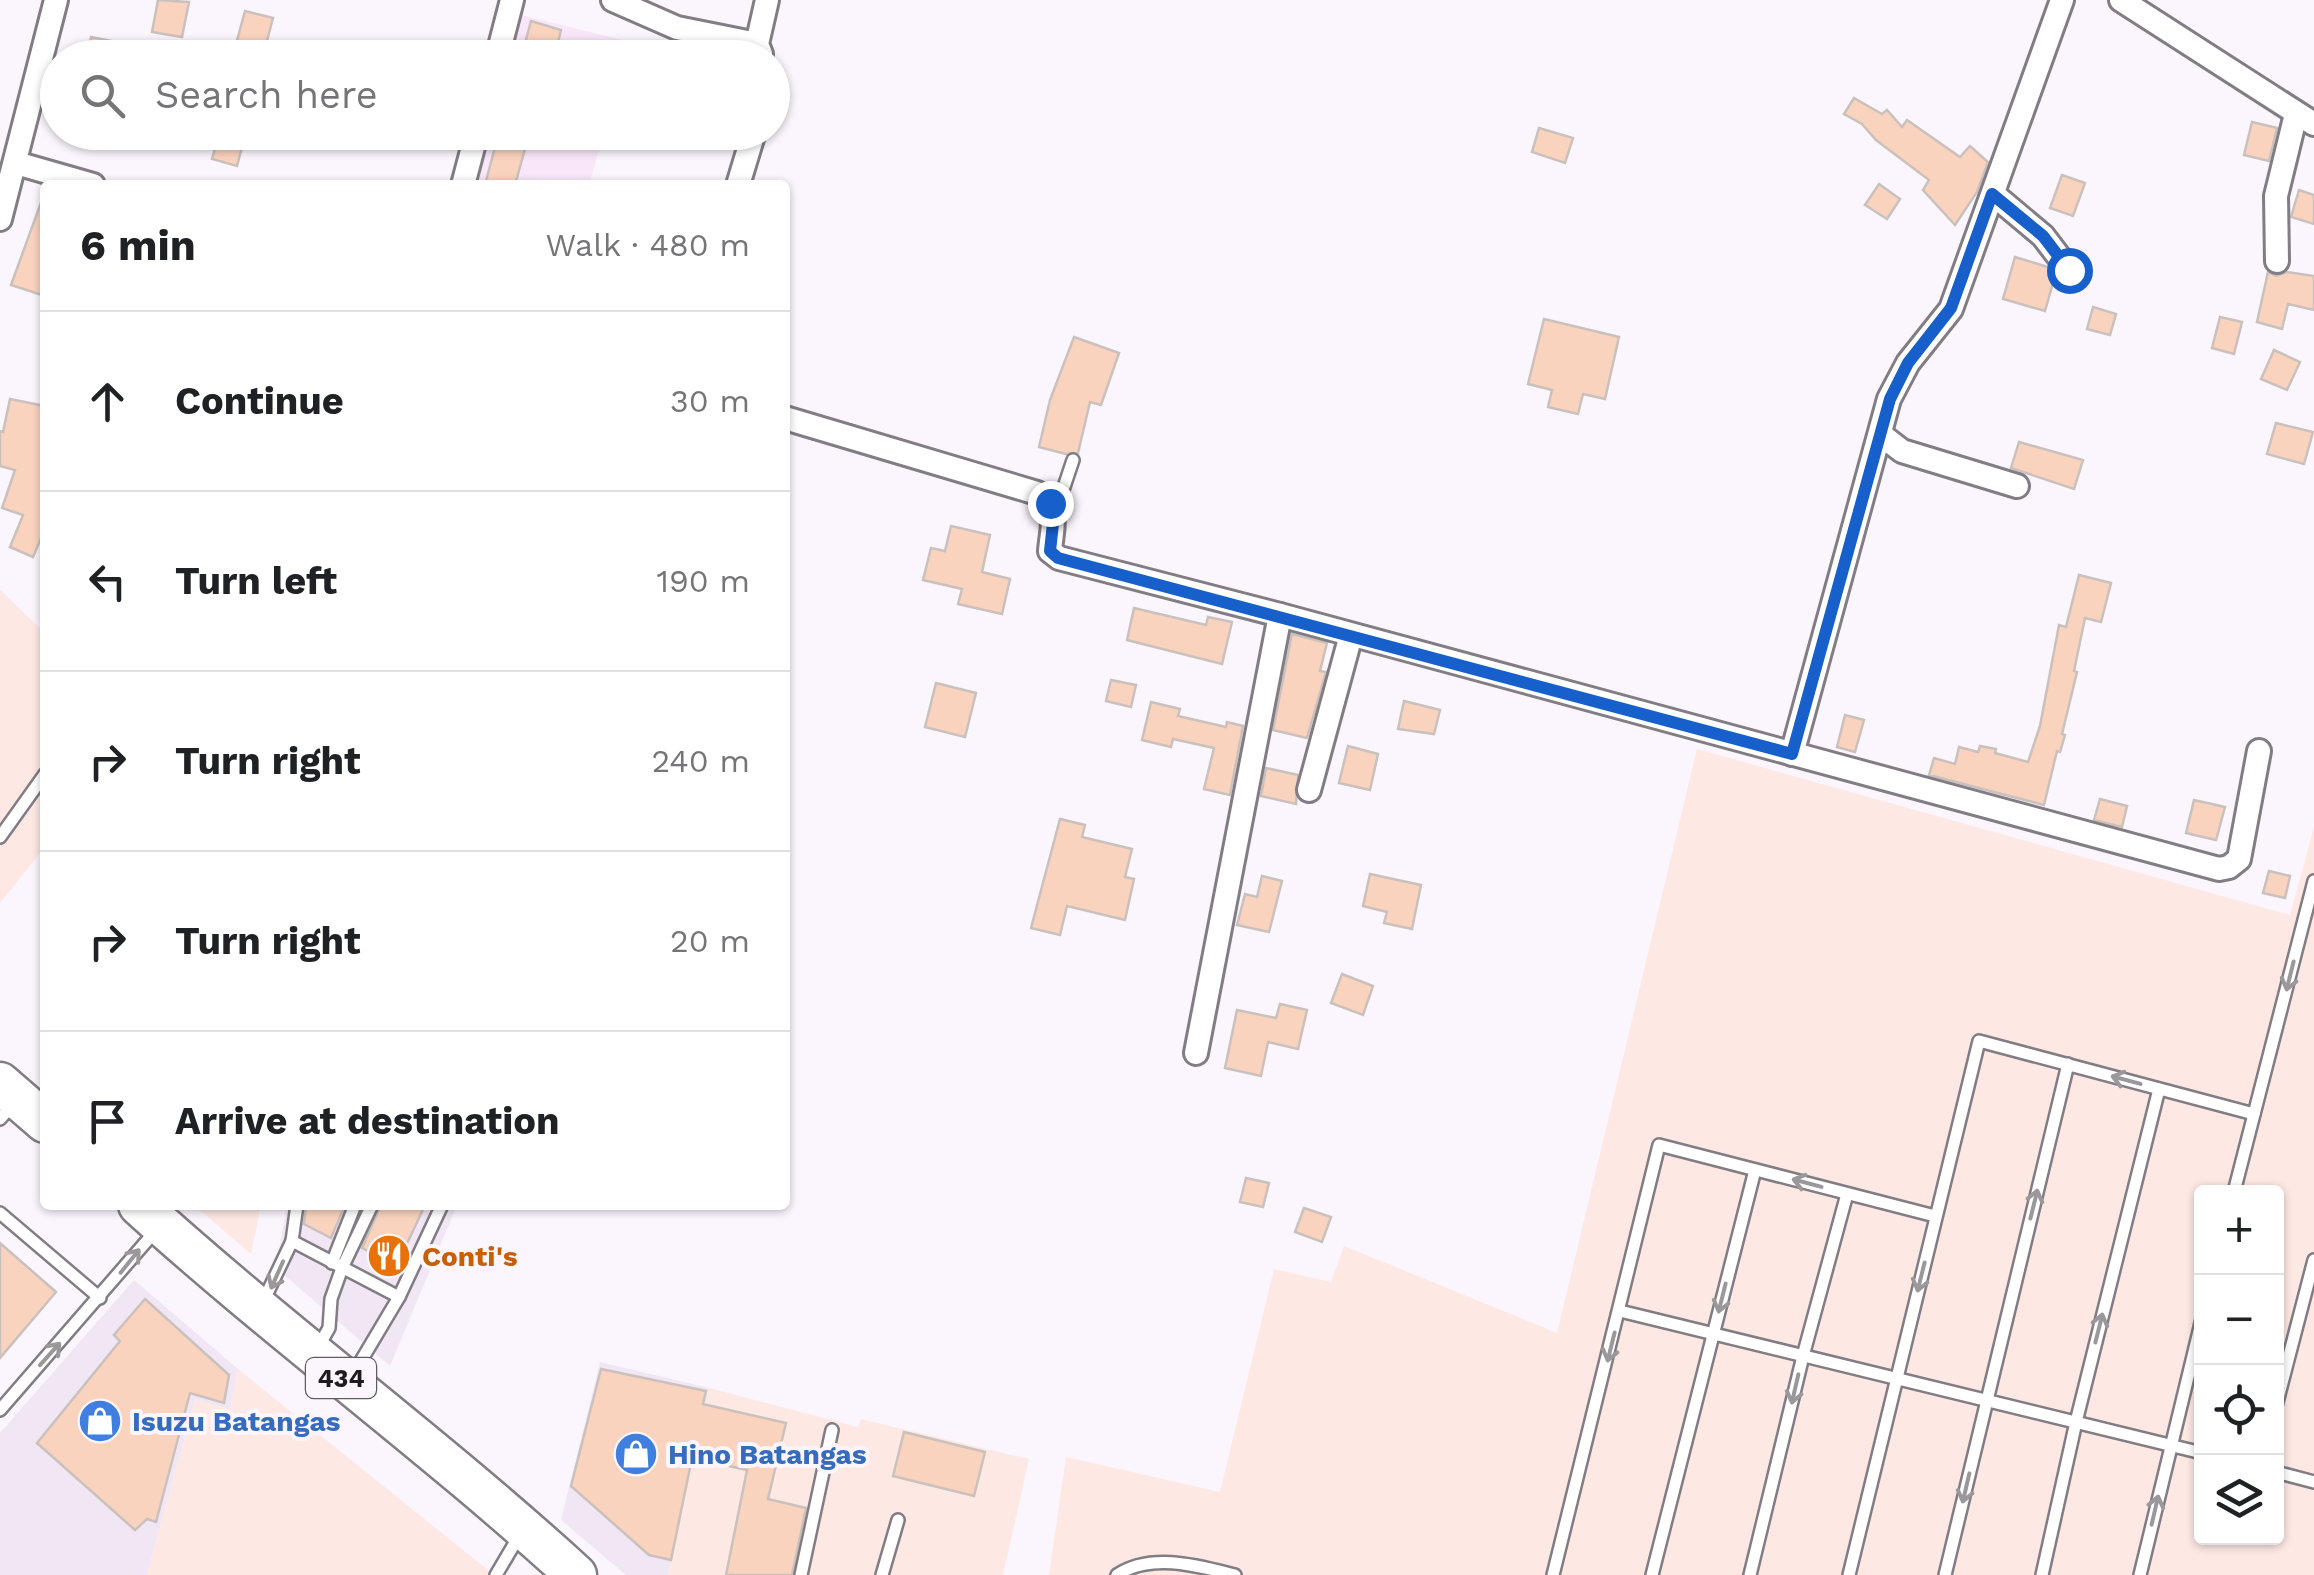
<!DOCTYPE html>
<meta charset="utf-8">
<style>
:root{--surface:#fff;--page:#f2f2f2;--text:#202124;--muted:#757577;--line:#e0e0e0}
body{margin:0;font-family:"Work Sans",sans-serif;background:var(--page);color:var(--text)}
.controls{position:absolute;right:30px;bottom:30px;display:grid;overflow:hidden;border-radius:10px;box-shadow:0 2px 8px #0004}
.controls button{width:90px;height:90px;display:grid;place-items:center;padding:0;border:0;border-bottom:2px solid var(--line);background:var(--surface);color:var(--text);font:50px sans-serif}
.stop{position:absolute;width:30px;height:30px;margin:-22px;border:8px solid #175fca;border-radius:50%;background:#fff}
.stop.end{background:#175fca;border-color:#fff;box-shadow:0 2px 10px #0008}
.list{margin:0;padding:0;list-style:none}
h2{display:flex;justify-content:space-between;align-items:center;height:130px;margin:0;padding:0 40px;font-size:42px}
h2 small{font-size:32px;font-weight:400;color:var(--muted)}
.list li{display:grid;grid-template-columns:65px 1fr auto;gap:30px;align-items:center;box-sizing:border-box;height:180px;padding:0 40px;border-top:2px solid var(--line)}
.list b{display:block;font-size:38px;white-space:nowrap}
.list em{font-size:32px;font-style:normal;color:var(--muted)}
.icon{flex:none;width:55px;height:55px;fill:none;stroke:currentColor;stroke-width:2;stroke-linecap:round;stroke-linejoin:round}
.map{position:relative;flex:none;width:2314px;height:1575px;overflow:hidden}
.search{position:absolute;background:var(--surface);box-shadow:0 2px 8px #0004;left:40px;top:40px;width:750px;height:110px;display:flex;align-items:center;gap:25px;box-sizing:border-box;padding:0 35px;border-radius:55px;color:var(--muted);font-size:38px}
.panel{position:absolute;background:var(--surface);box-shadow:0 2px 8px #0004;left:40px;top:180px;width:750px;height:1030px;border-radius:10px}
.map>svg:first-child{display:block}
</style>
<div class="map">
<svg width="2314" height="1575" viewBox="0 0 2314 1575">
<rect width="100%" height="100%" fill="#fbf5fd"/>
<g fill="#f1e6f4">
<path d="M287,1205H457L390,1366L276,1268Z"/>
<path d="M134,1280L238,1369L230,1409L195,1400L147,1575H0V1433Z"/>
<path d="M600,1362L709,1388L668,1575H626L561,1520Z"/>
</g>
<g fill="#fee8e4" fill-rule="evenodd">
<path d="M0,590L45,633V847L0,903Z"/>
<path d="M1697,749L2290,915L2314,827V1575H1049L1066,1457L1220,1492L1274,1269L1331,1282L1344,1246L1557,1333ZM2202,1192H2276V1538H2202Z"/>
<path d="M194,1205H261L251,1254Z"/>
<path d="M238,1369L494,1575H147L195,1400L230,1409Z"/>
<path d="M709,1388L858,1427L861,1419L1029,1459L1003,1575H668Z"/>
</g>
<g fill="#f9e7f9">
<path d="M521,15L630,42L625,57L510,58Z"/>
<path d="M490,133H604L589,185H477Z"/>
</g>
<g fill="#fad3be" stroke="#cac1bd" stroke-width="2.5">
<path d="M158,0L189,2L182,37L152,32Z"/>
<path d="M245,11L273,18L263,56L235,48Z"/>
<path d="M531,21L561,30L554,58H521Z"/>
<path d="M91,37L152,49L151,58H87Z"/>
<path d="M1854,98L1882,114L1887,110L1902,127L1907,120L1960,157L1970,146L1988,162L1977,192L1955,225L1923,190L1929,180L1876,140L1862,124L1844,114Z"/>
<path d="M2252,122L2277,128L2269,161L2244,155Z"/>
<path d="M1539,128L1573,138L1565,163L1532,152Z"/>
<path d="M220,132H246L237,166L212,159Z"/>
<path d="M499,132L528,138L515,185H485Z"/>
<path d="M2062,175L2085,183L2073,216L2050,208Z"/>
<path d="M1879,184L1900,199L1887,219L1865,205Z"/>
<path d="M2299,190L2314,195V224L2291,217Z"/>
<path d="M43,197H45V296L11,285Z"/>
<path d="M2015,257L2048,267L2055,276L2045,311L2003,299Z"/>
<path d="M2268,272L2276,276L2287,272L2314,276V310L2288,304L2282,329L2257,322Z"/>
<path d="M2093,307L2116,314L2110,335L2087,329Z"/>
<path d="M2220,317L2242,322L2234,354L2212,348Z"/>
<path d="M1544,319L1619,337L1605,399L1583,394L1578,414L1548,407L1552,390L1528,384Z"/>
<path d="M1074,337L1119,353L1101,405L1090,402L1078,453L1066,454L1039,447L1050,400Z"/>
<path d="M2274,350L2300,362L2287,390L2261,379Z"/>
<path d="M10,399L45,406V529L33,557L10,547L23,515L2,508L15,470L0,466V431L3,432Z"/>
<path d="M2276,423L2313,432L2304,464L2267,454Z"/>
<path d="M2019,442L2083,460L2074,489L2011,468Z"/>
<path d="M951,526L990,535L982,572L1010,579L1002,614L958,604L962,589L923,580L931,548L945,551Z"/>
<path d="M2079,575L2111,583L2101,622L2085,618L2074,671L2077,672L2062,734L2065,735L2060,752L2057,751L2044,805L1929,775L1934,758L1955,764L1959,747L1978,752L1980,746L1996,749L1995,753L2028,762L2040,726L2059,625L2066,627Z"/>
<path d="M1134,608L1206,625L1208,617L1232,622L1222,664L1127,640Z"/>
<path d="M1292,634L1327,643L1320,671L1326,672L1307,738L1273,730Z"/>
<path d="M1111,680L1136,685L1131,707L1106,701Z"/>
<path d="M936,683L976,693L965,737L925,727Z"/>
<path d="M1404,701L1440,710L1434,734L1398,729Z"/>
<path d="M1151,702L1180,709L1178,716L1226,727L1227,722L1243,726L1230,795L1204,789L1214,748L1173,739L1171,747L1142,740Z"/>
<path d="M1845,715L1864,720L1855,752L1837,747Z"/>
<path d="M1348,746L1378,754L1370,790L1339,783Z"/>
<path d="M1266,768L1298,775L1296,804L1261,796Z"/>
<path d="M2100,799L2127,806L2122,827L2094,820Z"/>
<path d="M2194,800L2225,807L2216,840L2186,833Z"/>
<path d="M1060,819L1085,825L1082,837L1132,849L1125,877L1134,879L1125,920L1067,906L1060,935L1031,928Z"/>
<path d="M2269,871L2290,876L2285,898L2263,893Z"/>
<path d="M1370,874L1421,885L1412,929L1384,923L1387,912L1363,906Z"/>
<path d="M1262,876L1282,881L1269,932L1237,925L1245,894L1257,897Z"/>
<path d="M1342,974L1373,986L1363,1015L1331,1003Z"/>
<path d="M1280,1004L1307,1010L1298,1049L1268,1042L1261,1076L1225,1068L1237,1010L1276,1018Z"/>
<path d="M1246,1178L1269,1183L1263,1207L1240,1202Z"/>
<path d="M306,1205H345L331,1238L304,1224Z"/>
<path d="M381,1205H425L397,1265L362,1248Z"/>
<path d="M1304,1208L1331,1217L1322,1242L1295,1232Z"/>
<path d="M0,1243L56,1292L0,1358Z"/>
<path d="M145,1299L229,1375L224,1403L190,1393L156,1522L147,1519L135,1530L37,1443L120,1341L114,1335Z"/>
<path d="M601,1369L706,1391L703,1404L786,1423L768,1499L806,1508L792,1575H726L747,1470L692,1458L671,1560L649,1555L571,1486Z"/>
<path d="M904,1432L985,1452L974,1496L893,1476Z"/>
</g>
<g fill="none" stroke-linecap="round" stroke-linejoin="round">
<g stroke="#827d84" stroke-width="16">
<g id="lane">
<path d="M1050,503L1064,487L1073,460"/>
<path d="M0,837L45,774"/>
<path d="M0,1119L15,1102"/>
<path d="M2234,1192L2314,881"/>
<path d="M0,1213L100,1298"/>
<path d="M292,1241L399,1297"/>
<path d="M332,1263L355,1205"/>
<path d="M262,1304L292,1241L297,1205"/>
<path d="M1620,1311L2202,1453"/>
<path d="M317,1349L329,1328L331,1299L342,1268L372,1205"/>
<path d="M352,1376L399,1297L442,1205"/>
<path d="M2276,1406L2314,1260"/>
<path d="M0,1410L158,1228"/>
<path d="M2276,1472L2314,1482"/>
<path d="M496,1575L519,1536"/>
<path d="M801,1575L832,1430"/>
<path d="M882,1575L898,1520"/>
<path d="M1117,1575C1151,1552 1199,1566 1235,1575"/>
<path d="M1553,1575L1659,1145L1935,1216"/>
<path d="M1652,1575L1755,1170"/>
<path d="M1750,1575L1803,1356L1847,1194"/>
<path d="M1849,1575L1979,1041L2254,1114"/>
<path d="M1945,1575L2068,1064"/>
<path d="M2042,1575L2076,1422L2159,1089"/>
<path d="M2140,1575L2202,1319"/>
</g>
</g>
<g stroke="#827d84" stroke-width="28">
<g id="street">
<path d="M613,0L677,28L757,44"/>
<path d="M2121,0L2314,124"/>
<path d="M761,54L757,44L767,0"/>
<path d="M497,58L512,0"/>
<path d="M16,163L93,185"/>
<path d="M463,185L477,132"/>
<path d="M738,185L754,132"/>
<path d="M1993,194L2043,236L2069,270"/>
<path d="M0,219L56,0"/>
<path d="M2277,261L2276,196L2296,114"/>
<path d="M785,418L1037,493C1060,511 1052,525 1050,551L1059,558L1280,615L2219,869L2229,867L2239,859L2259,751"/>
<path d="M1880,434L1902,451L2017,486"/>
<path d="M1792,754L1889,399L1908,363L1951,309L2062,0"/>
<path d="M1309,790L1351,635"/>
<path d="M1196,1053L1280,615"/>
</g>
</g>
<g stroke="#827d84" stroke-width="45">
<g id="highway">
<path d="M0,1083L45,1122"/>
<path d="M139,1205C280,1333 435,1446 576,1575"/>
</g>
</g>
<use href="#lane" stroke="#fff" stroke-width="11"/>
<use href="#street" stroke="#fff" stroke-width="22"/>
<use href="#highway" stroke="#fff" stroke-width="40"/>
</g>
<defs><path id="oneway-shaft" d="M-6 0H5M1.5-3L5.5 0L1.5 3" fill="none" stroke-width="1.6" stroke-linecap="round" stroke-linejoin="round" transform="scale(2.5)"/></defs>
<g stroke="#9a989a">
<use href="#oneway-shaft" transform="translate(2290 976) rotate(104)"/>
<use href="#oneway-shaft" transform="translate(2126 1080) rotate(-165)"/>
<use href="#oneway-shaft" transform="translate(1807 1183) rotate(-165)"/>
<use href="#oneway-shaft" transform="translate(2034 1204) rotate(-76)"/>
<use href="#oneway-shaft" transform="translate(130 1261) rotate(-51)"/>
<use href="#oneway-shaft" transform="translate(277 1275) rotate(114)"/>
<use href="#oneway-shaft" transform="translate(1921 1277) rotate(104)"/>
<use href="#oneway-shaft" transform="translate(1722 1298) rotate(104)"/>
<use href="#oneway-shaft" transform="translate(2099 1328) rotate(-76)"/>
<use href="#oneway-shaft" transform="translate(1611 1347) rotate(104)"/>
<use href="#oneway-shaft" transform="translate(50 1354) rotate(-48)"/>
<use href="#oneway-shaft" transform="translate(1795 1389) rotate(103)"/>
<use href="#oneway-shaft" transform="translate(1966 1488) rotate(103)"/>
<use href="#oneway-shaft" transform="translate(2155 1510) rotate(-77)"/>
</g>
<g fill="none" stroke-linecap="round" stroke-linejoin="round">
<path stroke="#175fca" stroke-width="12" d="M1050,503L1054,514L1050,551L1058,558L1792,754L1890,399L1908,363L1951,308L1992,194L2043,236L2069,270"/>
</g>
<defs>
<g id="restaurant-disc" transform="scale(2.25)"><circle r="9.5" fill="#e8710a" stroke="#fbf5fd"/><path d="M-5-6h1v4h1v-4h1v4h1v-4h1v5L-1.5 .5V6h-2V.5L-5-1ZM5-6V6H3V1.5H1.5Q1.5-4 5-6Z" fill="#fff"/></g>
<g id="shop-disc" transform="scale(2.25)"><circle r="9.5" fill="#3f7fe0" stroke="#fbf5fd"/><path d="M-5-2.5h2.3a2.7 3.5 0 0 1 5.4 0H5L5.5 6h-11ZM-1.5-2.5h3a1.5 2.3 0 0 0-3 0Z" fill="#fff"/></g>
</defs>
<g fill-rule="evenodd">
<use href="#restaurant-disc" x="389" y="1256"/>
<use href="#shop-disc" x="100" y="1421"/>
<use href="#shop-disc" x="636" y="1454"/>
</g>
<g text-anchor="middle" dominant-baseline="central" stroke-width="8" stroke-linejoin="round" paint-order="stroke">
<rect fill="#fbf5fd" stroke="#605c61" stroke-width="2.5" x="306" y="1358" width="70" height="40" rx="8"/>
<g font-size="25" font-weight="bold" fill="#1e1b1e">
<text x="341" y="1378">434</text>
</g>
<g font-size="28" font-weight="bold" fill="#c56008" stroke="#fbf5fd" text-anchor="start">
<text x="422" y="1256">Conti's</text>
</g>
<g font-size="28" font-weight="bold" fill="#366cbe" stroke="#fbf5fd" text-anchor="start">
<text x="132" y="1421">Isuzu Batangas</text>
<text x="668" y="1454">Hino Batangas</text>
</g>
</g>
</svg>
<div class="controls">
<button>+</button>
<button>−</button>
<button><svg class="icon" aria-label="locate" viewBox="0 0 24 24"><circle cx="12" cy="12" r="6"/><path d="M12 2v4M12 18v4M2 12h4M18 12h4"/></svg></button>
<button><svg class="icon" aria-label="layers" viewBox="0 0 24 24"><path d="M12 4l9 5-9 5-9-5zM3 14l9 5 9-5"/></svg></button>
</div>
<div class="stop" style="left:2069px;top:270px"></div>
<div class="stop end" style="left:1050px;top:503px"></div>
<div class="search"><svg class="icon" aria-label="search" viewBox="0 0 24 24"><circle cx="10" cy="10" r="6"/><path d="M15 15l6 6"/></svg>Search here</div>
<section class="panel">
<h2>6 min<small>Walk · 480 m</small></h2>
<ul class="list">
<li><svg class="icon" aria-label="ahead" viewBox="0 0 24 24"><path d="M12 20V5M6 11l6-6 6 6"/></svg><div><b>Continue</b></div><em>30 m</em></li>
<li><svg class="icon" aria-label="left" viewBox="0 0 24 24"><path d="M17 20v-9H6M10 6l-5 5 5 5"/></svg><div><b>Turn left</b></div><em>190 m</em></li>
<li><svg class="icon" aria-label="right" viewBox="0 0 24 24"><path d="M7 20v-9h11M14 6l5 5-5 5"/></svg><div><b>Turn right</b></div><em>240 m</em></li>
<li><svg class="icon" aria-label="right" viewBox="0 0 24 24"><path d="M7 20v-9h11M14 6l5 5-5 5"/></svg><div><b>Turn right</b></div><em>20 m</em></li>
<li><svg class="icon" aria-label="arrive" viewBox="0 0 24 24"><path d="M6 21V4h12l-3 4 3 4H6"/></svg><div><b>Arrive at destination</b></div></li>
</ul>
</section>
</div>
